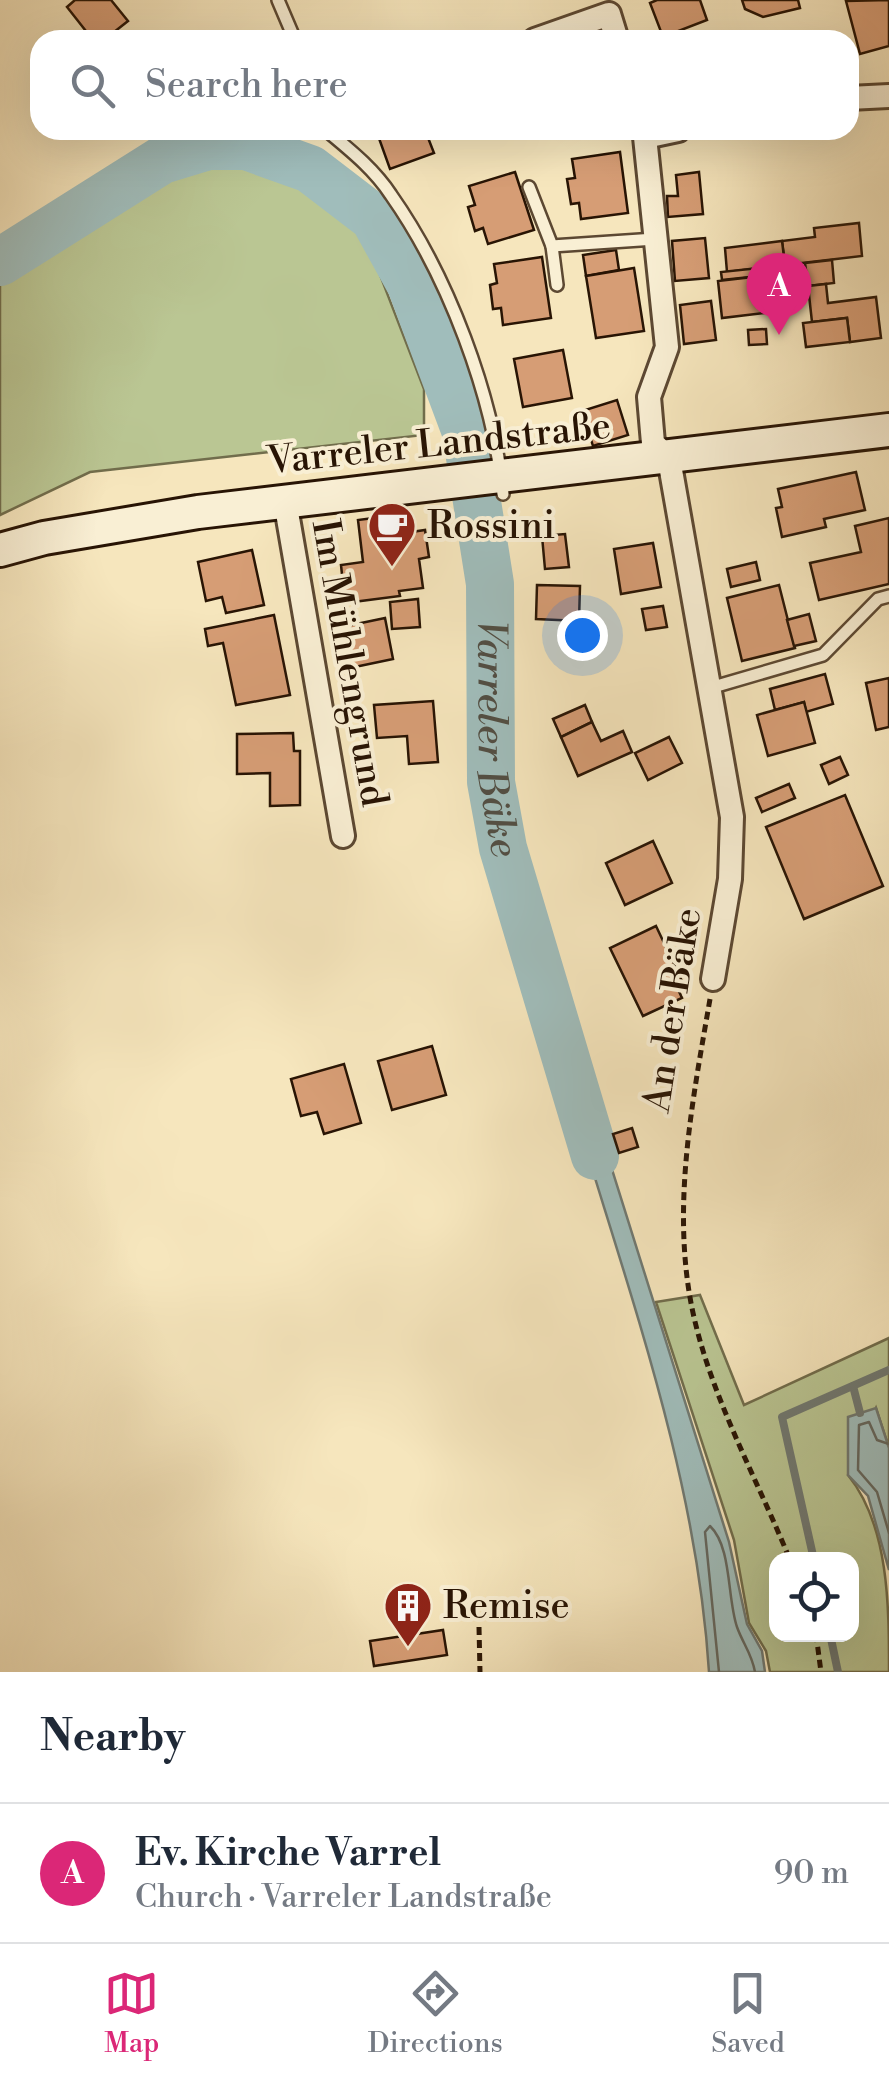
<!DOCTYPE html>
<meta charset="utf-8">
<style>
:root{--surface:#fff;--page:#f2f2f3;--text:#1f2937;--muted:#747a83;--line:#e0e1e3;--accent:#db2777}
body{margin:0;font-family:"Libre Bodoni",serif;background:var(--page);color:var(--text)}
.controls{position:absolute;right:30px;bottom:30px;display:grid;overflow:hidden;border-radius:20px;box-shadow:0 10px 40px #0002}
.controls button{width:90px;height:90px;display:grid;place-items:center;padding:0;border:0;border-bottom:2px solid var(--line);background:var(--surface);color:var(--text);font:50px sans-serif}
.you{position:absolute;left:582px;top:635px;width:35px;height:35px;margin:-25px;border:8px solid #fff;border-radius:50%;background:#1a73e8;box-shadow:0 0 0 15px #1a73e833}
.badge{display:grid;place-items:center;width:65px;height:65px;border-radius:50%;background:var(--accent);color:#fff;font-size:32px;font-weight:700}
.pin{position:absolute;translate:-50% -82px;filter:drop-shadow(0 2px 5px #0008)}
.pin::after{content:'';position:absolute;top:52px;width:35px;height:30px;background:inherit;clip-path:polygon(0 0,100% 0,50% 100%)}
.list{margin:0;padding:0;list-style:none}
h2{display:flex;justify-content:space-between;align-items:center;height:130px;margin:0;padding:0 40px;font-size:42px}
h2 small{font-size:32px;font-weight:400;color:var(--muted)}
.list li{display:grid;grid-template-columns:65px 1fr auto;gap:30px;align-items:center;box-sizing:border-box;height:140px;padding:0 40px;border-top:2px solid var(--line)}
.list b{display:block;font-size:38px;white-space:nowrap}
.list p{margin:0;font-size:32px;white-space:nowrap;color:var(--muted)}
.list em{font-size:32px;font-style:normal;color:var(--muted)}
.icon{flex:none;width:55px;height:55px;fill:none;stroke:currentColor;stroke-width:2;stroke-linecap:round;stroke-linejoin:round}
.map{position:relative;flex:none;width:889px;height:1672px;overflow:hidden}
.search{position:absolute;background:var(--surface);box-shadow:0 10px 40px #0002;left:30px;right:30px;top:30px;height:110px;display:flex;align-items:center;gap:25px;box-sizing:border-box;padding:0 35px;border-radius:30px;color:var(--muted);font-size:38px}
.sheet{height:270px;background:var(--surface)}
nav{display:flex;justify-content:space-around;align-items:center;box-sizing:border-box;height:140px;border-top:2px solid var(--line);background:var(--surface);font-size:28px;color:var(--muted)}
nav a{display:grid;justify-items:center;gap:5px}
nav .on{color:var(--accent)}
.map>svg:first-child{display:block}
</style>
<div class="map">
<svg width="889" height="1672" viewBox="0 0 889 1672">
<rect width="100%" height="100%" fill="#f6e6bd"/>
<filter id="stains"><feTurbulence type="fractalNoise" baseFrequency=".002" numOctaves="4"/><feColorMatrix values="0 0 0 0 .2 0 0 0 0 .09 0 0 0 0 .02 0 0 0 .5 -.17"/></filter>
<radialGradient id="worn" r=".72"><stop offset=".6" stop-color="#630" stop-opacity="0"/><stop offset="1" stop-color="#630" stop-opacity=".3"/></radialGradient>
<g fill="#bac693" stroke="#716d4c" stroke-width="2.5" fill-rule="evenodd">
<path d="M233,161L320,196L367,241L424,389V435L90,472L0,515V285L182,170Z"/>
<path d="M700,1295L744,1405L889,1338V1448L876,1408L848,1475C889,1526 889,1605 889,1672H770L766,1651L749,1623L734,1540L656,1302ZM776,1560H852V1634H776Z"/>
</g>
<g fill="#a0bdbb" stroke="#707972" stroke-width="2.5">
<path d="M577,1096L593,1109L729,1542L747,1624L762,1651L765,1672H709C697,1480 631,1299 576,1116Z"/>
<path d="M876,1408L889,1448V1570L868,1496L848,1475V1417Z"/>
</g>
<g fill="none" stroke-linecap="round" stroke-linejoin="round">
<g stroke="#646860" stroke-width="2.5">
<path d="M889,1444L877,1440L869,1422L859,1425L858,1470L877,1492L889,1533"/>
<path d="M719,1672L705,1532L710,1526C732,1547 727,1598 737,1627C743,1644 752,1654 755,1672"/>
</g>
<g stroke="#707972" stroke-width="8">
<path d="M853,1386L860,1413"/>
<path d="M814,1560L782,1417L889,1370"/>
<path d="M830,1634L838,1672"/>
</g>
<path stroke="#a0bdbb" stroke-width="48" id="s1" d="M0,262L162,160L208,146H246L310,169L374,218L411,285L466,432L490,584L491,782L503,848L595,1156"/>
</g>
<g fill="#d69d75" stroke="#281404" stroke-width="2.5">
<path d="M75,0H111L128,21L104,40H93L67,7Z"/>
<path d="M657,0H700L707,20L663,37L650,3Z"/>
<path d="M742,0H798L800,8L763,17L745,9Z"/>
<path d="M889,0V46L860,54L846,1Z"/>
<path d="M376,130H425L434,153L390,169Z"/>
<path d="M620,152L628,213L581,219L579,203L571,204L567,179L575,178L572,159Z"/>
<path d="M515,172L534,230L488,244L483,228L475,231L468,207L475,205L469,186Z"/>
<path d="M699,172L703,214L668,217L667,196H678L676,175Z"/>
<path d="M859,223L862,256L785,265L782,241L815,237L814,228Z"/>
<path d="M705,238L709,278L675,281L672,241Z"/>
<path d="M782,241L785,265L727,272L725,248Z"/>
<path d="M616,250L619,270L586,276L583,255Z"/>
<path d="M542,257L551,318L503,325L501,308L493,309L490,285L497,283L494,264Z"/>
<path d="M832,260L834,283L808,286L805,263Z"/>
<path d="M799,263L801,281L771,284L769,267Z"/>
<path d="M769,267L770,275L722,280L721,272Z"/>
<path d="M634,268L644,331L596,338L586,276Z"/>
<path d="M770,275L773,301L764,302L765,313L722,318L718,281Z"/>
<path d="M826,284L828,303L876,297L881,338L850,342L847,318L812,322L808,286Z"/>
<path d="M711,301L716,340L684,344L680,305Z"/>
<path d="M847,318L850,342L806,347L803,323Z"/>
<path d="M766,329L767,344L749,345L748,330Z"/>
<path d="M563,350L572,398L523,407L514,359Z"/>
<path d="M617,400L628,435L593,446L582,411Z"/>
<path d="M856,472L865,510L824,519L826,527L782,537L776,508L782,507L778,489Z"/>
<path d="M389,516L391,535L425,530L429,557L419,559L423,588L399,591L400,596L345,603L341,565L363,562L358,520Z"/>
<path d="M889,518V584L819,600L810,563L861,552L855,526Z"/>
<path d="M565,534L569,567L545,569L542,536Z"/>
<path d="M653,543L661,587L621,594L614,549Z"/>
<path d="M252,550L264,605L226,613L222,597L206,601L198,562Z"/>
<path d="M756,562L760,580L731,587L727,569Z"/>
<path d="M537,585L580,586L579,621L536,619Z"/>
<path d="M779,585L795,648L742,661L727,598Z"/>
<path d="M418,599L420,627L392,629L390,602Z"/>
<path d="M663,606L667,627L646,630L642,609Z"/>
<path d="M809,614L816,641L794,646L787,620Z"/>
<path d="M274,615L290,695L236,705L223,643L208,646L205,629Z"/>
<path d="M385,618L393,659L350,668L342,627Z"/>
<path d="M825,674L833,704L806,712L804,702L775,710L770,689Z"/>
<path d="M889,678V727L876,730L866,683Z"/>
<path d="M433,701L438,762L409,764L407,736L377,738L374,705Z"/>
<path d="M804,702L815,743L768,756L757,715Z"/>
<path d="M585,705L592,722L561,737L553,719Z"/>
<path d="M592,722L601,741L623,731L632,752L578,776L561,737Z"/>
<path d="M293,733L294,751H300V805L270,806V773L237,774V734Z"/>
<path d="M669,737L682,763L648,780L635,753Z"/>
<path d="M840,757L848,775L829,784L821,765Z"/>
<path d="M789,784L795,798L762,812L756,798Z"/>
<path d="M845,795L883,886L804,919L766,827Z"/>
<path d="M653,841L672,883L625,905L606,863Z"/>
<path d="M656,926L682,981L676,985L682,998L643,1016L610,948Z"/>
<path d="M432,1046L446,1095L392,1110L378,1061Z"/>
<path d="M344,1064L361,1123L324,1134L317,1112L301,1116L291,1079Z"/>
<path d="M632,1128L638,1147L619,1153L613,1134Z"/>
<path d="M443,1630L447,1655L374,1666L370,1641Z"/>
</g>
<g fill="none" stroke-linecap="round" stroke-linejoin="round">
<g stroke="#5c4832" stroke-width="16">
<g id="service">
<path d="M278,0L295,40"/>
<path d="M326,130C350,150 374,169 391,195C448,276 493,395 503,494"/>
<path d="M529,187L552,246L655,239"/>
<path d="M552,246L557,285"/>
<path d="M710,688L823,655L878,599L889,596"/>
</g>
</g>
<g stroke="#5c4832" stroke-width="28">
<g id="minor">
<path d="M535,40L609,14L617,40"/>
<path d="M849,98L889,96"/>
<path d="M678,130L645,137L667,347L649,397L653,443L669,459L732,817L730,879L713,979"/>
<path d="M285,501L343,836"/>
</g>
</g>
<g stroke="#281404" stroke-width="38">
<path id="secondary" d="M0,550L44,538L198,512L889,430"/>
</g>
<g stroke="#281404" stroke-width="5" stroke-dasharray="8 5" stroke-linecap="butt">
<path d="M710,999C693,1098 672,1202 691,1303C708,1392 756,1476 790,1560"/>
<path d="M479,1627L480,1672"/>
<path d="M816,1634L821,1672"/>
</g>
<use href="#service" stroke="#f9efd4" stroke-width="11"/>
<use href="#minor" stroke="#f9efd4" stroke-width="22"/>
<use href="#secondary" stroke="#f9efd4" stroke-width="32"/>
</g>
<defs>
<g id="cafe-pin" transform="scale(2.5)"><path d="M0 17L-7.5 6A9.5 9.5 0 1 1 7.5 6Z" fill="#8f2418" stroke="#f9efd4"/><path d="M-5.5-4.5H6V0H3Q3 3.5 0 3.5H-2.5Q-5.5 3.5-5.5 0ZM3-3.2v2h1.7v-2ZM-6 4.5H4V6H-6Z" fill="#fff"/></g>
<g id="building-pin" transform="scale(2.5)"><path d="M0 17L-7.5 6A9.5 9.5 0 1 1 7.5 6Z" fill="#8f2418" stroke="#f9efd4"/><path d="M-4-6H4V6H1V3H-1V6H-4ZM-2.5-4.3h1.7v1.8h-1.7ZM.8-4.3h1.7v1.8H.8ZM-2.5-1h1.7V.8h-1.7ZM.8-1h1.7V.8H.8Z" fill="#fff"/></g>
</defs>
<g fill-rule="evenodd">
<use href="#cafe-pin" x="392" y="526"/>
<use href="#building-pin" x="408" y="1606"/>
</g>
<g text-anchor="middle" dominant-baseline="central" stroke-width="8" stroke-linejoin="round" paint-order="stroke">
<g font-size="38" fill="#281404" stroke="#f9efd4">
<text transform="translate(439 444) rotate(-6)">Varreler Landstraße</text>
<text transform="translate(349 663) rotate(80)">Im Mühlengrund</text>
<text transform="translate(673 1010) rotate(-81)">An der Bäke</text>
</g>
<g font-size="38" fill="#281404" stroke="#f9efd4" text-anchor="start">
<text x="427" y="526">Rossini</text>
<text x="443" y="1606">Remise</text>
</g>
<g font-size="40" font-style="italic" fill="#524f44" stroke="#f9efd4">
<text stroke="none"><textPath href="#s1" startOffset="968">Varreler Bäke</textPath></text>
</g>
</g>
<rect width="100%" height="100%" filter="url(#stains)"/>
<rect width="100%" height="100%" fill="url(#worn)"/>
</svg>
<div class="controls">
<button><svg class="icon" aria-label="locate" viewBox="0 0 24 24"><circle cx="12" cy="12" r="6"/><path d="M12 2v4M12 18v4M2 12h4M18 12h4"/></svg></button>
</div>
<div class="you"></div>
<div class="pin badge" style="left:779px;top:335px">A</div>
<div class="search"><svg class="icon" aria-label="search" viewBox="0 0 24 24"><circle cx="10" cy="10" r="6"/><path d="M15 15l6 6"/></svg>Search here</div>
</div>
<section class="sheet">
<h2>Nearby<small></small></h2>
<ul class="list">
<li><span class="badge">A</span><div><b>Ev. Kirche Varrel</b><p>Church · Varreler Landstraße</p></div><em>90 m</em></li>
</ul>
</section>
<nav>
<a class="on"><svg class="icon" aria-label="map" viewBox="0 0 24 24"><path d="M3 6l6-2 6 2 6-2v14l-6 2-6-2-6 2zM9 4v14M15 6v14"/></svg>Map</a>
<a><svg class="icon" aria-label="directions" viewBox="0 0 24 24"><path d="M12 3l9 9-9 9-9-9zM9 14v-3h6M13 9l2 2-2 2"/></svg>Directions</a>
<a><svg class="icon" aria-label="saved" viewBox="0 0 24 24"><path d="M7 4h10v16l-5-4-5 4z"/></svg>Saved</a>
</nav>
